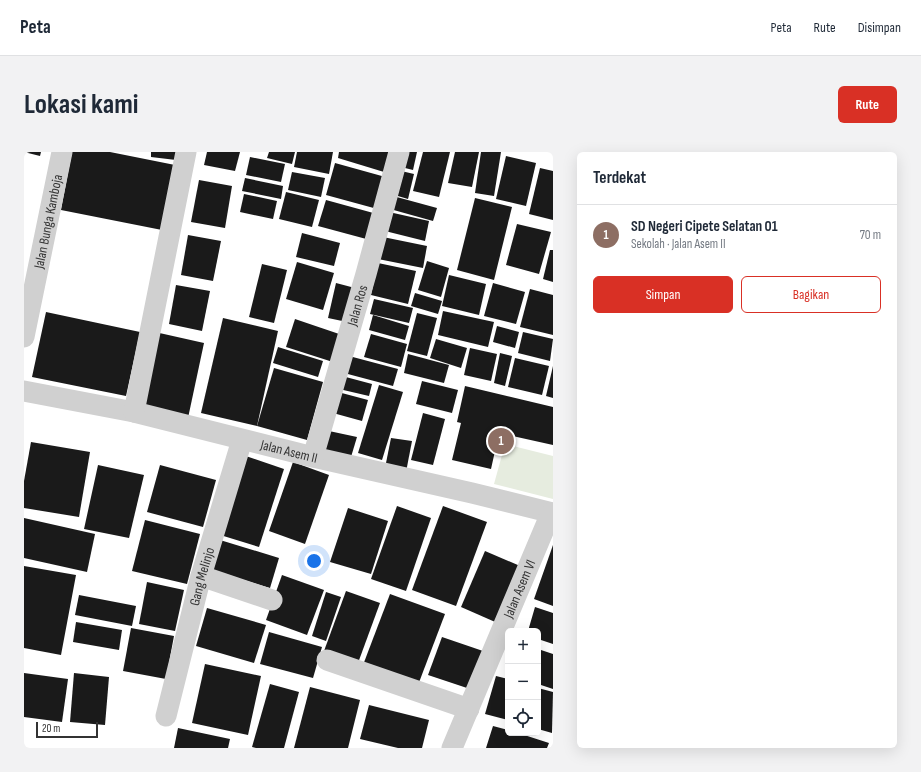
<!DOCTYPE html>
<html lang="id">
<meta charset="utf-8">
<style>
:root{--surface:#fff;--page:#f2f2f3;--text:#1f2937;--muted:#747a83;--line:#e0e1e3;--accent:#d93025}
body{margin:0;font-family:"Sofia Sans Condensed",sans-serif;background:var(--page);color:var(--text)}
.controls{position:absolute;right:12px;bottom:12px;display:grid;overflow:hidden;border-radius:6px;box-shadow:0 4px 16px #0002}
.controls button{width:36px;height:36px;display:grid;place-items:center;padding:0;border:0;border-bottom:1px solid var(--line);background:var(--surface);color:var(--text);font:20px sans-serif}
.scale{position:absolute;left:12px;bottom:10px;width:62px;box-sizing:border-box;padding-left:4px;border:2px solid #333;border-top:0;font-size:11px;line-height:14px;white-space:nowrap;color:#333;-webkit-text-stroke:3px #fff;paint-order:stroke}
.you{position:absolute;left:290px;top:409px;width:14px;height:14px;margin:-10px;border:3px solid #fff;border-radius:50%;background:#1a73e8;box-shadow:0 0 0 6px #1a73e833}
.badge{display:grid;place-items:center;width:26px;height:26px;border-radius:50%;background:var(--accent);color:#fff;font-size:13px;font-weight:700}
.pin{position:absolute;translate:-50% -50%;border:2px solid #fff;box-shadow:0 1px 4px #0006}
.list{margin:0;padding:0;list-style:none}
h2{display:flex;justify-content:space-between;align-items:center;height:52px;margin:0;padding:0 16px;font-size:17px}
h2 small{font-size:13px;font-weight:400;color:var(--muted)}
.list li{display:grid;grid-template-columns:26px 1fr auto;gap:12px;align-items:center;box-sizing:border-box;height:60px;padding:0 16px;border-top:1px solid var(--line)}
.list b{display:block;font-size:15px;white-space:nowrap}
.list p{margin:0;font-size:13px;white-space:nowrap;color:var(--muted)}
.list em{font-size:13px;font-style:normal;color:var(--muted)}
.actions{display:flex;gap:8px;padding:12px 16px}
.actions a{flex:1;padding:9px 0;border:1px solid var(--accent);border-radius:6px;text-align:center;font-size:14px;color:var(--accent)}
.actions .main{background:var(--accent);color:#fff}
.icon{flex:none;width:22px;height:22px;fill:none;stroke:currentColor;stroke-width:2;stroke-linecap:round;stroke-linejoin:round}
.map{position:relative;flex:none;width:529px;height:596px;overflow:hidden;border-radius:6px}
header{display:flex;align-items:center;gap:24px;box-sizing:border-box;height:56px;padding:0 20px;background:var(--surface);border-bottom:1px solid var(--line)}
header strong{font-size:19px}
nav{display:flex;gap:22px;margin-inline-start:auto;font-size:14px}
.intro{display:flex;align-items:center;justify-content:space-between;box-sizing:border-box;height:96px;padding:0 24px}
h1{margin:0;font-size:28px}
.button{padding:10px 18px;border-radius:6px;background:var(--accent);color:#fff;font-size:14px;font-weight:700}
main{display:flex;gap:24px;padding:0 24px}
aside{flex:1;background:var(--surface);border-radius:6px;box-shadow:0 4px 16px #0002}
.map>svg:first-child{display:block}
</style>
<header>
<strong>Peta</strong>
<nav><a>Peta</a><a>Rute</a><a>Disimpan</a></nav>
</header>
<div class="intro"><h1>Lokasi kami</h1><a class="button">Rute</a></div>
<main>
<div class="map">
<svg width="529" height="596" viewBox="0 0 529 596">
<rect width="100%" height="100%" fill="#fff"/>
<path fill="#e6ecdf" d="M481,292L529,304V347L470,332Z"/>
<g fill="#1a1a1a">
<path d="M0,0H17L16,4Z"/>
<path d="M48,0H86L151,13L138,78L37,58Z"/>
<path d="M127,0H153L152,8L127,5Z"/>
<path d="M183,0H216L211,19L180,13Z"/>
<path d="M245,0H271L268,12L243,6Z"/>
<path d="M273,0H309L305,22L270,15Z"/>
<path d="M315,0H366L360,20L314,6Z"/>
<path d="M377,0H393L389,18L373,14Z"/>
<path d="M399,0H426L415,45L389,39Z"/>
<path d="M431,0H455L448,35L424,31Z"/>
<path d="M457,0H477L470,44L451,41Z"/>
<path d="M482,4L512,11L502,54L472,47Z"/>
<path d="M226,5L261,12L257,30L222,23Z"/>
<path d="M311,11L365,26L357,58L302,43Z"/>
<path d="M516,16L529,19V68L505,62Z"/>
<path d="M373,18L390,22L384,47L367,42Z"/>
<path d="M268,20L301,26L297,45L264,38Z"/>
<path d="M221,26L259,34L257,47L218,39Z"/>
<path d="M175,28L208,34L201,76L167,70Z"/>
<path d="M262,40L295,48L288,75L255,67Z"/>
<path d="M220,42L253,49L249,67L216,60Z"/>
<path d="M369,44L413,56L409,69L366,57Z"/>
<path d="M451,46L488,55L470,128L433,118Z"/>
<path d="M302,48L353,62L346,88L294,74Z"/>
<path d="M365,60L405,69L401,89L361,79Z"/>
<path d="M493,72L527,80L515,122L482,113Z"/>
<path d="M278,81L316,91L310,114L272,105Z"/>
<path d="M164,83L197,89L189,129L157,123Z"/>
<path d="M359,85L403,94L399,116L354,107Z"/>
<path d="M526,98H529V130L519,127Z"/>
<path d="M403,109L425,116L417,145L394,138Z"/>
<path d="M273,110L310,121L299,158L262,147Z"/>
<path d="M354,111L392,119L384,152L347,143Z"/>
<path d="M238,112L263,118L250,171L225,165Z"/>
<path d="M425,123L462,132L455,163L418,154Z"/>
<path d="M312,131L331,136L323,170L304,166Z"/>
<path d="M469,131L501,140L492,172L460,164Z"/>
<path d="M152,133L186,139L178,179L145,172Z"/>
<path d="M506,137L529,143V183L496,175Z"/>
<path d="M391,141L418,149L414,162L387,154Z"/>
<path d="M350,147L389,156L385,171L346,162Z"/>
<path d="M419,159L470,170L464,195L414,183Z"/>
<path d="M22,160L116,180L102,244L8,225Z"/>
<path d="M393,161L413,166L403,204L383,199Z"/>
<path d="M349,163L385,174L381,188L345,178Z"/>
<path d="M199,166L254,179L233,274L177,261Z"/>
<path d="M271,167L321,184L312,211L262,195Z"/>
<path d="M473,174L495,180L491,196L469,190Z"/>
<path d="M131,180L180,191L164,266L115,256Z"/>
<path d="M499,180L529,187L526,209L494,201Z"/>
<path d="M347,182L383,192L377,215L340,205Z"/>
<path d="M412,187L443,196L437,216L406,206Z"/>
<path d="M254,195L299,209L294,225L249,211Z"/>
<path d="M446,196L473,202L467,229L440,223Z"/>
<path d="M476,201L488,204L481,234L470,231Z"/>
<path d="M384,202L425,213L420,231L380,221Z"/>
<path d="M325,204L374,217L369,234L320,221Z"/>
<path d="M491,206L525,214L518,243L484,235Z"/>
<path d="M529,214V246L522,244Z"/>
<path d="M250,216L299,230L283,288L233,274Z"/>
<path d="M318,224L348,232L345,244L315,237Z"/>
<path d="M398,229L434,238L428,261L392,252Z"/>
<path d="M355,233L379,240L358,308L334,301Z"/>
<path d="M441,234L529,255V293L475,281L467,317L428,308L437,271L433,270Z"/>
<path d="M314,240L344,248L338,269L309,261Z"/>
<path d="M399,261L421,267L409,313L387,308Z"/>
<path d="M305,279L333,285L327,305L300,298Z"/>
<path d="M367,286L388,289L382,320L361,316Z"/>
<path d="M7,290L66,300L55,365L0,356V329Z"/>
<path d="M219,303L260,317L235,395L193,382Z"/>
<path d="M269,310L305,323L281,392L245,379Z"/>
<path d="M74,313L120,323L105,386L60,377Z"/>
<path d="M136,313L192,328L179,375L123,360Z"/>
<path d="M373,354L407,366L382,439L347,427Z"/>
<path d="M419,354L463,370L432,454L388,438Z"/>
<path d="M324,356L364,369L347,422L306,410Z"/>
<path d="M0,366L71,382L63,420L0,406Z"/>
<path d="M121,368L176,382L163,432L108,419Z"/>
<path d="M196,388L255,406L246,436L186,418Z"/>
<path d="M529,393V454L510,447Z"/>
<path d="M461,399L503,417L478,473L437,455Z"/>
<path d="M0,414L52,423L37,503L0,496Z"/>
<path d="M258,423L300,438L283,483L242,468Z"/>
<path d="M123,430L160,438L151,479L115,472Z"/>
<path d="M322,439L356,451L334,511L300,499Z"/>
<path d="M302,440L317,445L302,489L288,484Z"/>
<path d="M366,442L421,462L394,533L339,513Z"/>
<path d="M55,443L112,454L108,474L51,463Z"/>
<path d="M511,455L529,461V492L514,487V479H504Z"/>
<path d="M183,456L242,473L230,511L172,494Z"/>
<path d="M52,470L98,478L95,498L49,490Z"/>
<path d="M107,476L150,484L142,527L99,519Z"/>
<path d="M245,480L298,495L289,526L236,512Z"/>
<path d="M418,485L459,499L446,537L404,523Z"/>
<path d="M514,497L529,502V537L514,532Z"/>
<path d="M181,512L237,524L224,583L168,571Z"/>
<path d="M0,521L44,527L38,570L0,565Z"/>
<path d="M50,521L85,525L81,573L46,570Z"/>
<path d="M472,524L484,527V568L461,562Z"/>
<path d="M246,532L275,540L260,596H232L228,595Z"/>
<path d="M286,535L336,548L324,596H270Z"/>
<path d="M514,536L529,540L528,581L514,577Z"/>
<path d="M345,553L405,568L398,596H374L336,587Z"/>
<path d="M469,574L484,578V581H494L525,591L523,596H462Z"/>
<path d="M154,576L206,587L204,596H150Z"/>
</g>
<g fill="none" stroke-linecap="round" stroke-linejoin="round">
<g stroke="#d0d0d0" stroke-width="21">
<path id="s1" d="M0,185L38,0"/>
<path id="s2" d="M0,239L110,260L289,305L448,341L529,361"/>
<path d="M110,260L162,0"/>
<path id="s3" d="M289,305L342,122L375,0"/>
<path d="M177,424L248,448"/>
<path d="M303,508L445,557"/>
<path id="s4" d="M142,564L177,424L218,288"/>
<path id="s5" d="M428,596L527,361"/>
</g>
</g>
<g text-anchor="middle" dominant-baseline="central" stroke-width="4" stroke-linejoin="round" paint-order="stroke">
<g font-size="14" fill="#333" stroke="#fff">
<text stroke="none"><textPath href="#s1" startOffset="118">Jalan Bunga Kamboja</textPath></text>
<text stroke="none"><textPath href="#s3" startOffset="158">Jalan Ros</textPath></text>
<text stroke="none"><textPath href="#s2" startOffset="272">Jalan Asem II</textPath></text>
<text stroke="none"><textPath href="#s4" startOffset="144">Gang Melinjo</textPath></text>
<text stroke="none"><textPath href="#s5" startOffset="173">Jalan Asem VI</textPath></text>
</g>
</g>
</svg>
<div class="controls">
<button>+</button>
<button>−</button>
<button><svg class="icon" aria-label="locate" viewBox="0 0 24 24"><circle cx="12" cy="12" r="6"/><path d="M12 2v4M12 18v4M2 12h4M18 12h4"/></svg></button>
</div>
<div class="scale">20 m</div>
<div class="you"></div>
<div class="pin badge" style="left:477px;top:289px;background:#8d6e63">1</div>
</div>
<aside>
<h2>Terdekat<small></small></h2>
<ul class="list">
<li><span class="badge" style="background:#8d6e63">1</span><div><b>SD Negeri Cipete Selatan 01</b><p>Sekolah · Jalan Asem II</p></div><em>70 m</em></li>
</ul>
<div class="actions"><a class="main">Simpan</a><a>Bagikan</a></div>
</aside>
</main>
